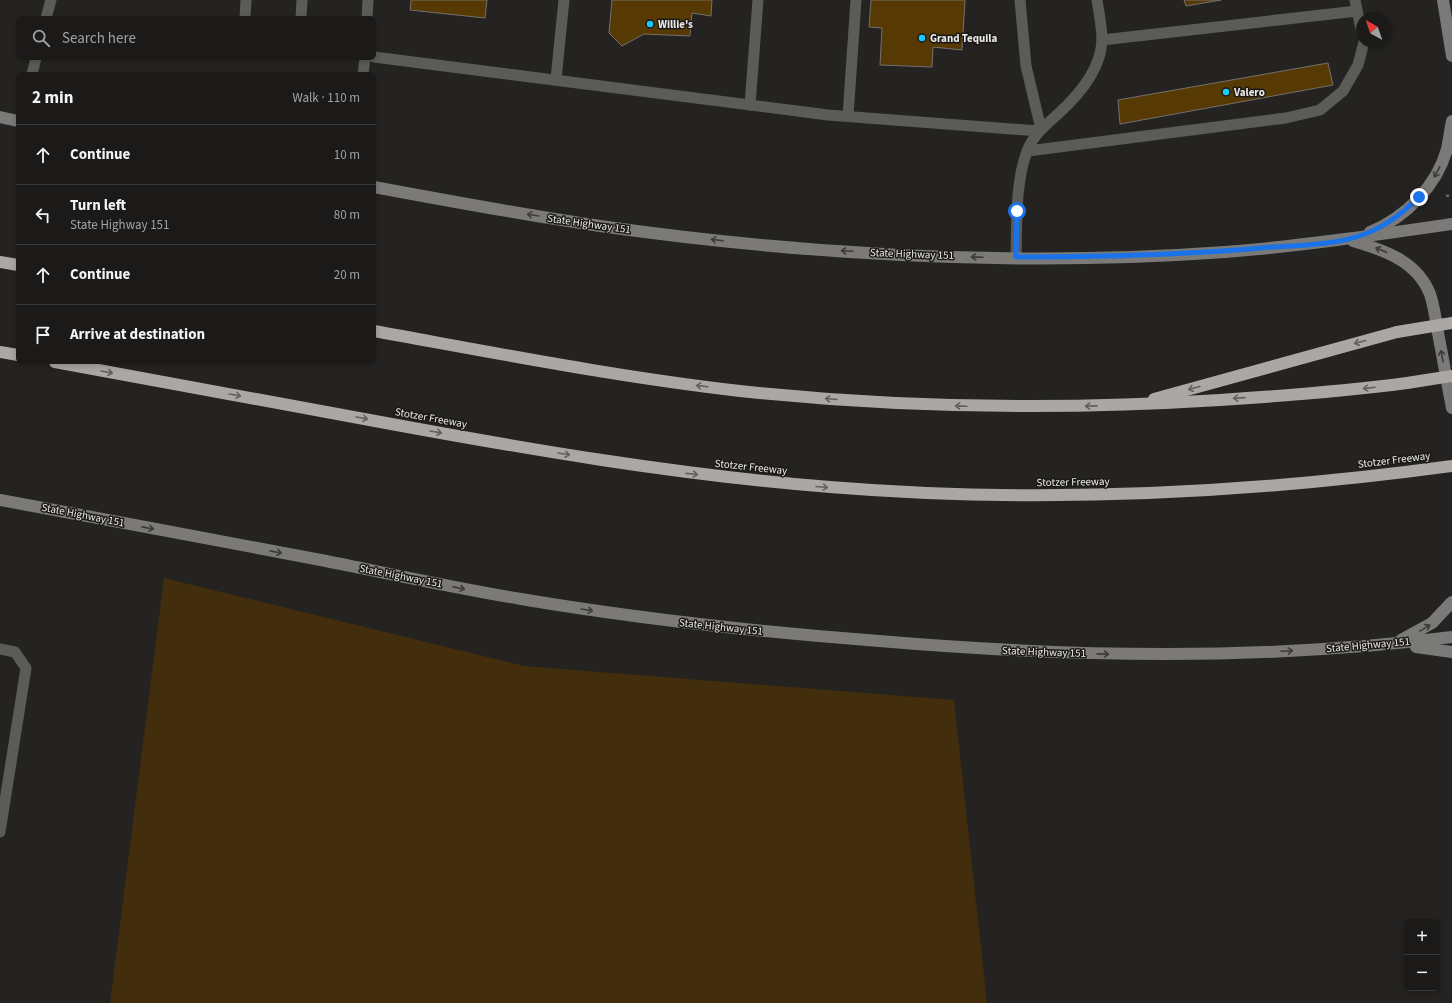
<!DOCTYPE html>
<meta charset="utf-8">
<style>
:root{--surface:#1b1a19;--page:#242322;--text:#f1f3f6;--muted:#a0a1a2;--line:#393838}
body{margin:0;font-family:"Source Sans 3",sans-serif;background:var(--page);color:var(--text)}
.controls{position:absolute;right:12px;bottom:12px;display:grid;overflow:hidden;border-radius:6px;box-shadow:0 2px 6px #0003}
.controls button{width:36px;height:36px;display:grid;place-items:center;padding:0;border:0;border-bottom:1px solid var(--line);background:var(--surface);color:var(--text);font:20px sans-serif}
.compass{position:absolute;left:1356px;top:12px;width:36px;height:36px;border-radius:50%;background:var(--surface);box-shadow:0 2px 6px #0003;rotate:320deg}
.stop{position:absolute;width:12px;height:12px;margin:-9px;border:3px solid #1a73e8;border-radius:50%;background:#fff}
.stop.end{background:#1a73e8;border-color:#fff;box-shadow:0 1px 4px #0008}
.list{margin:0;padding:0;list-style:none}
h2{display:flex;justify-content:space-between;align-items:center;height:52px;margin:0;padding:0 16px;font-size:17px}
h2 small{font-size:13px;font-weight:400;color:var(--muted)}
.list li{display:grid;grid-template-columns:26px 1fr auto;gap:12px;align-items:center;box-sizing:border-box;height:60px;padding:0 16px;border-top:1px solid var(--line)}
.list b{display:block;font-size:15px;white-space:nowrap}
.list p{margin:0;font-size:13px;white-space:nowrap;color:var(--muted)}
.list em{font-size:13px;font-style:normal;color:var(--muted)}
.icon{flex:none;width:22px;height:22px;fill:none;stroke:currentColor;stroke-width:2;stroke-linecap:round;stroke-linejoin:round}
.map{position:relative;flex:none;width:1452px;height:1003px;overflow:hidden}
.search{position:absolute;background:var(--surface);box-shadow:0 2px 6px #0003;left:16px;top:16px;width:360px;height:44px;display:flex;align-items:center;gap:10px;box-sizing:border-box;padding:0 14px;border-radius:6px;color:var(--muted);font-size:15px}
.panel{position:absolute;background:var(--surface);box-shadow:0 2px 6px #0003;left:16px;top:72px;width:360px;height:292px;border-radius:6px}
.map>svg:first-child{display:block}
</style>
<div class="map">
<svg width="1452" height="1003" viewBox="0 0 1452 1003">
<rect width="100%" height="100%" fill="#242321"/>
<path fill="#422d0c" d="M164,578L524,666L954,700L987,1003H110Z"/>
<g fill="#573903" stroke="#73716e">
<path d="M411,0H487L485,18L410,10Z"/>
<path d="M612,0H712L711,16L692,13L690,36L644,34L622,46L609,33Z"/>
<path d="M871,0H965L962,50L933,47L932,67L880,65L882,28L869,27Z"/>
<path d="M1184,0H1221L1186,6Z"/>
<path d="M1328,63L1333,85L1120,124L1118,100Z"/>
</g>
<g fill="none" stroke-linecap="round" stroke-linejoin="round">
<path stroke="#696866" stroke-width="2.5" stroke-dasharray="3 3" stroke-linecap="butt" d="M1446,196L1452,195"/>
<g stroke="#5b5b59" stroke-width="11">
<path d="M1020,0L1026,66L1041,129"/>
<path d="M1355,0L1362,34"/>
<path d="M46,18L51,0"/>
<path d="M245,18L246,0"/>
<path d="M301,18L302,0"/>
<path d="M367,18L368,0"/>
<path d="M1102,40L1357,11"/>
<path d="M374,57L828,115L1039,131"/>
<path d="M32,74L36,58"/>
<path d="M363,74L365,58"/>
<path d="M556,79L564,0"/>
<path d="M750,105L758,0"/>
<path d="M848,116L856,0"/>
<path d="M1028,151L1286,118L1320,110L1343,91L1358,65L1364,42"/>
<path d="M1016,257C1017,223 1015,184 1027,151C1033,135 1046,125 1058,114C1079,95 1101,70 1102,40C1102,27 1099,13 1097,0"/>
<path d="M0,649L15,652L26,668L0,832"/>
</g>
<g stroke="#7b7a78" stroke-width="12">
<path d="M1443,0L1452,56"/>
<path d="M0,117L18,121"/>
<path d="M374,187C449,201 524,215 600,226C805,255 1017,267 1225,252C1301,246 1376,235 1452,224"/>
<path d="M1370,232C1405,218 1437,186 1447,149C1449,140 1450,130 1452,121"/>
<path d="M1353,241C1384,250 1417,261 1430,294C1434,306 1436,320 1438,333C1443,358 1447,383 1452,408"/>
<path d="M0,500C109,520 217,540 326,561C391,574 455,588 521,599C640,619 759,632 879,641C1070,657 1261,661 1452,637"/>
<path d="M1401,640L1432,623L1452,602"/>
<path d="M1416,647L1452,652"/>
</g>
<g stroke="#aaa7a5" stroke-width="12">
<path d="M0,262L18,265"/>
<path d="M374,331C496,353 617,377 740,391C900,408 1060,410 1220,400C1283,396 1345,391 1407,383"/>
<path d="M0,352L18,355"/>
<path d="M55,362C161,382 268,401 375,421C526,449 677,475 830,487C1038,504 1246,494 1452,466"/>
<path d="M1154,399L1397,332"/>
</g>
<g stroke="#aaa7a5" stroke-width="12">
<path d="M1397,332L1452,323"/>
<path d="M1407,383L1452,376"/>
</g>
</g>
<defs><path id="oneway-shaft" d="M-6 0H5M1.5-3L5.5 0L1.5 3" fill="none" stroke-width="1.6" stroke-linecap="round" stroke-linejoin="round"/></defs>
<g stroke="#3d3b39">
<use href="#oneway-shaft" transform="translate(1437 172) rotate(118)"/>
<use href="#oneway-shaft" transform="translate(533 215) rotate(-171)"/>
<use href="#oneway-shaft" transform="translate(717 240) rotate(-173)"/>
<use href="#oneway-shaft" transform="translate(1381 250) rotate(-157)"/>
<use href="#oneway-shaft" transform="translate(847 251) rotate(-177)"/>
<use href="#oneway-shaft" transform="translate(977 257) rotate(-178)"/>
<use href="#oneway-shaft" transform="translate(1442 356) rotate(-101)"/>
<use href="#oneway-shaft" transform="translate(148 528) rotate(11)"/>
<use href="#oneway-shaft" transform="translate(276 552) rotate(11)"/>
<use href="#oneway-shaft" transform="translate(459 588) rotate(11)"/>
<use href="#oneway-shaft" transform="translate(587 610) rotate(9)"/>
<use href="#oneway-shaft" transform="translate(1425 628) rotate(-31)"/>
<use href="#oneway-shaft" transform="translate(1287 651) rotate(-3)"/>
<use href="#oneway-shaft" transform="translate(1103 654) rotate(1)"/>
</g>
<g stroke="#62605e">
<use href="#oneway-shaft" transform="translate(1360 342) rotate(165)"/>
<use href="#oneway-shaft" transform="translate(107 372) rotate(10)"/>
<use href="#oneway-shaft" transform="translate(702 386) rotate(-173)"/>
<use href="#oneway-shaft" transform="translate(1194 388) rotate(165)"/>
<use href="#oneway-shaft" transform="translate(1369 388) rotate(173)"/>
<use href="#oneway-shaft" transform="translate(235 395) rotate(10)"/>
<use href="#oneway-shaft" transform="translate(1239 398) rotate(176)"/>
<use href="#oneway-shaft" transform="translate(831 399) rotate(-175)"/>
<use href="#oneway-shaft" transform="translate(961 406) rotate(-178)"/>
<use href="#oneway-shaft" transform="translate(1091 406) rotate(179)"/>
<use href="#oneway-shaft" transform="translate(362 418) rotate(10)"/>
<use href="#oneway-shaft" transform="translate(436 432) rotate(10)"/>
<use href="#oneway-shaft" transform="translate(564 454) rotate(9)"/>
<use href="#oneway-shaft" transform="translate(692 474) rotate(6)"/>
<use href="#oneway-shaft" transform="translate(822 487) rotate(5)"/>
</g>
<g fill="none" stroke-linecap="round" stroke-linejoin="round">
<path stroke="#1a73e8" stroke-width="5" d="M1017,211L1016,257C1102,257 1187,255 1272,247C1303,245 1336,245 1365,234C1386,226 1403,213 1419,197"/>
</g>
<g fill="#19cafc" stroke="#1b1917" stroke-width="1.5">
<circle cx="650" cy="24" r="4"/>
<circle cx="922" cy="38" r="4"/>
<circle cx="1226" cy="92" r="4"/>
</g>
<g text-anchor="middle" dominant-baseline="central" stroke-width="3" stroke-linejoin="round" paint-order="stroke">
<g font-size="11" font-weight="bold" fill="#ebeae8" stroke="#1b1917" text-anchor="start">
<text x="658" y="24">Willie's</text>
<text x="930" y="38">Grand Tequila</text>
<text x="1234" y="92">Valero</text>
</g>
<g font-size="11" fill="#ebeae8" stroke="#1b1917">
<text transform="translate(589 224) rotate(8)">State Highway 151</text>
<text transform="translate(912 254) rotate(2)">State Highway 151</text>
<text transform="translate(431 418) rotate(10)">Stotzer Freeway</text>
<text transform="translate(1394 460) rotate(-7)">Stotzer Freeway</text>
<text transform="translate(751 467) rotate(6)">Stotzer Freeway</text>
<text transform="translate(1073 482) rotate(-1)">Stotzer Freeway</text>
<text transform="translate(83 515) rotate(11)">State Highway 151</text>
<text transform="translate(401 576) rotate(11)">State Highway 151</text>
<text transform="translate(721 627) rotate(6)">State Highway 151</text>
<text transform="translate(1368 645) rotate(-5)">State Highway 151</text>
<text transform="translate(1044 652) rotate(2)">State Highway 151</text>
</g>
</g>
</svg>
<div class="controls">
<button>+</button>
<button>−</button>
</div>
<svg class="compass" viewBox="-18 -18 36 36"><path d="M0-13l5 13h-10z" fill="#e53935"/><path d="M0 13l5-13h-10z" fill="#a0a1a2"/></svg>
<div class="stop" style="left:1017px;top:211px"></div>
<div class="stop end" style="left:1419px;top:197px"></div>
<div class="search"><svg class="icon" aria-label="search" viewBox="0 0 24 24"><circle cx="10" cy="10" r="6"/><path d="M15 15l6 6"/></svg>Search here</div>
<section class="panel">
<h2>2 min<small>Walk · 110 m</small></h2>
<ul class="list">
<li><svg class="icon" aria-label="ahead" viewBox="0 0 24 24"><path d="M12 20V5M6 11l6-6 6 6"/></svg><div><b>Continue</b></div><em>10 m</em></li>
<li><svg class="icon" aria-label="left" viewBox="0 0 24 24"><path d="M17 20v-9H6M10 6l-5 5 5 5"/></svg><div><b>Turn left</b><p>State Highway 151</p></div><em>80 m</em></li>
<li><svg class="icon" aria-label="ahead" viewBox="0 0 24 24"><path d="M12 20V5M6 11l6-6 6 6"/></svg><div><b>Continue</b></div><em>20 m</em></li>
<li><svg class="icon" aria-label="arrive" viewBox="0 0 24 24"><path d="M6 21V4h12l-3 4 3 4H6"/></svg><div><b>Arrive at destination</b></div></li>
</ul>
</section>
</div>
